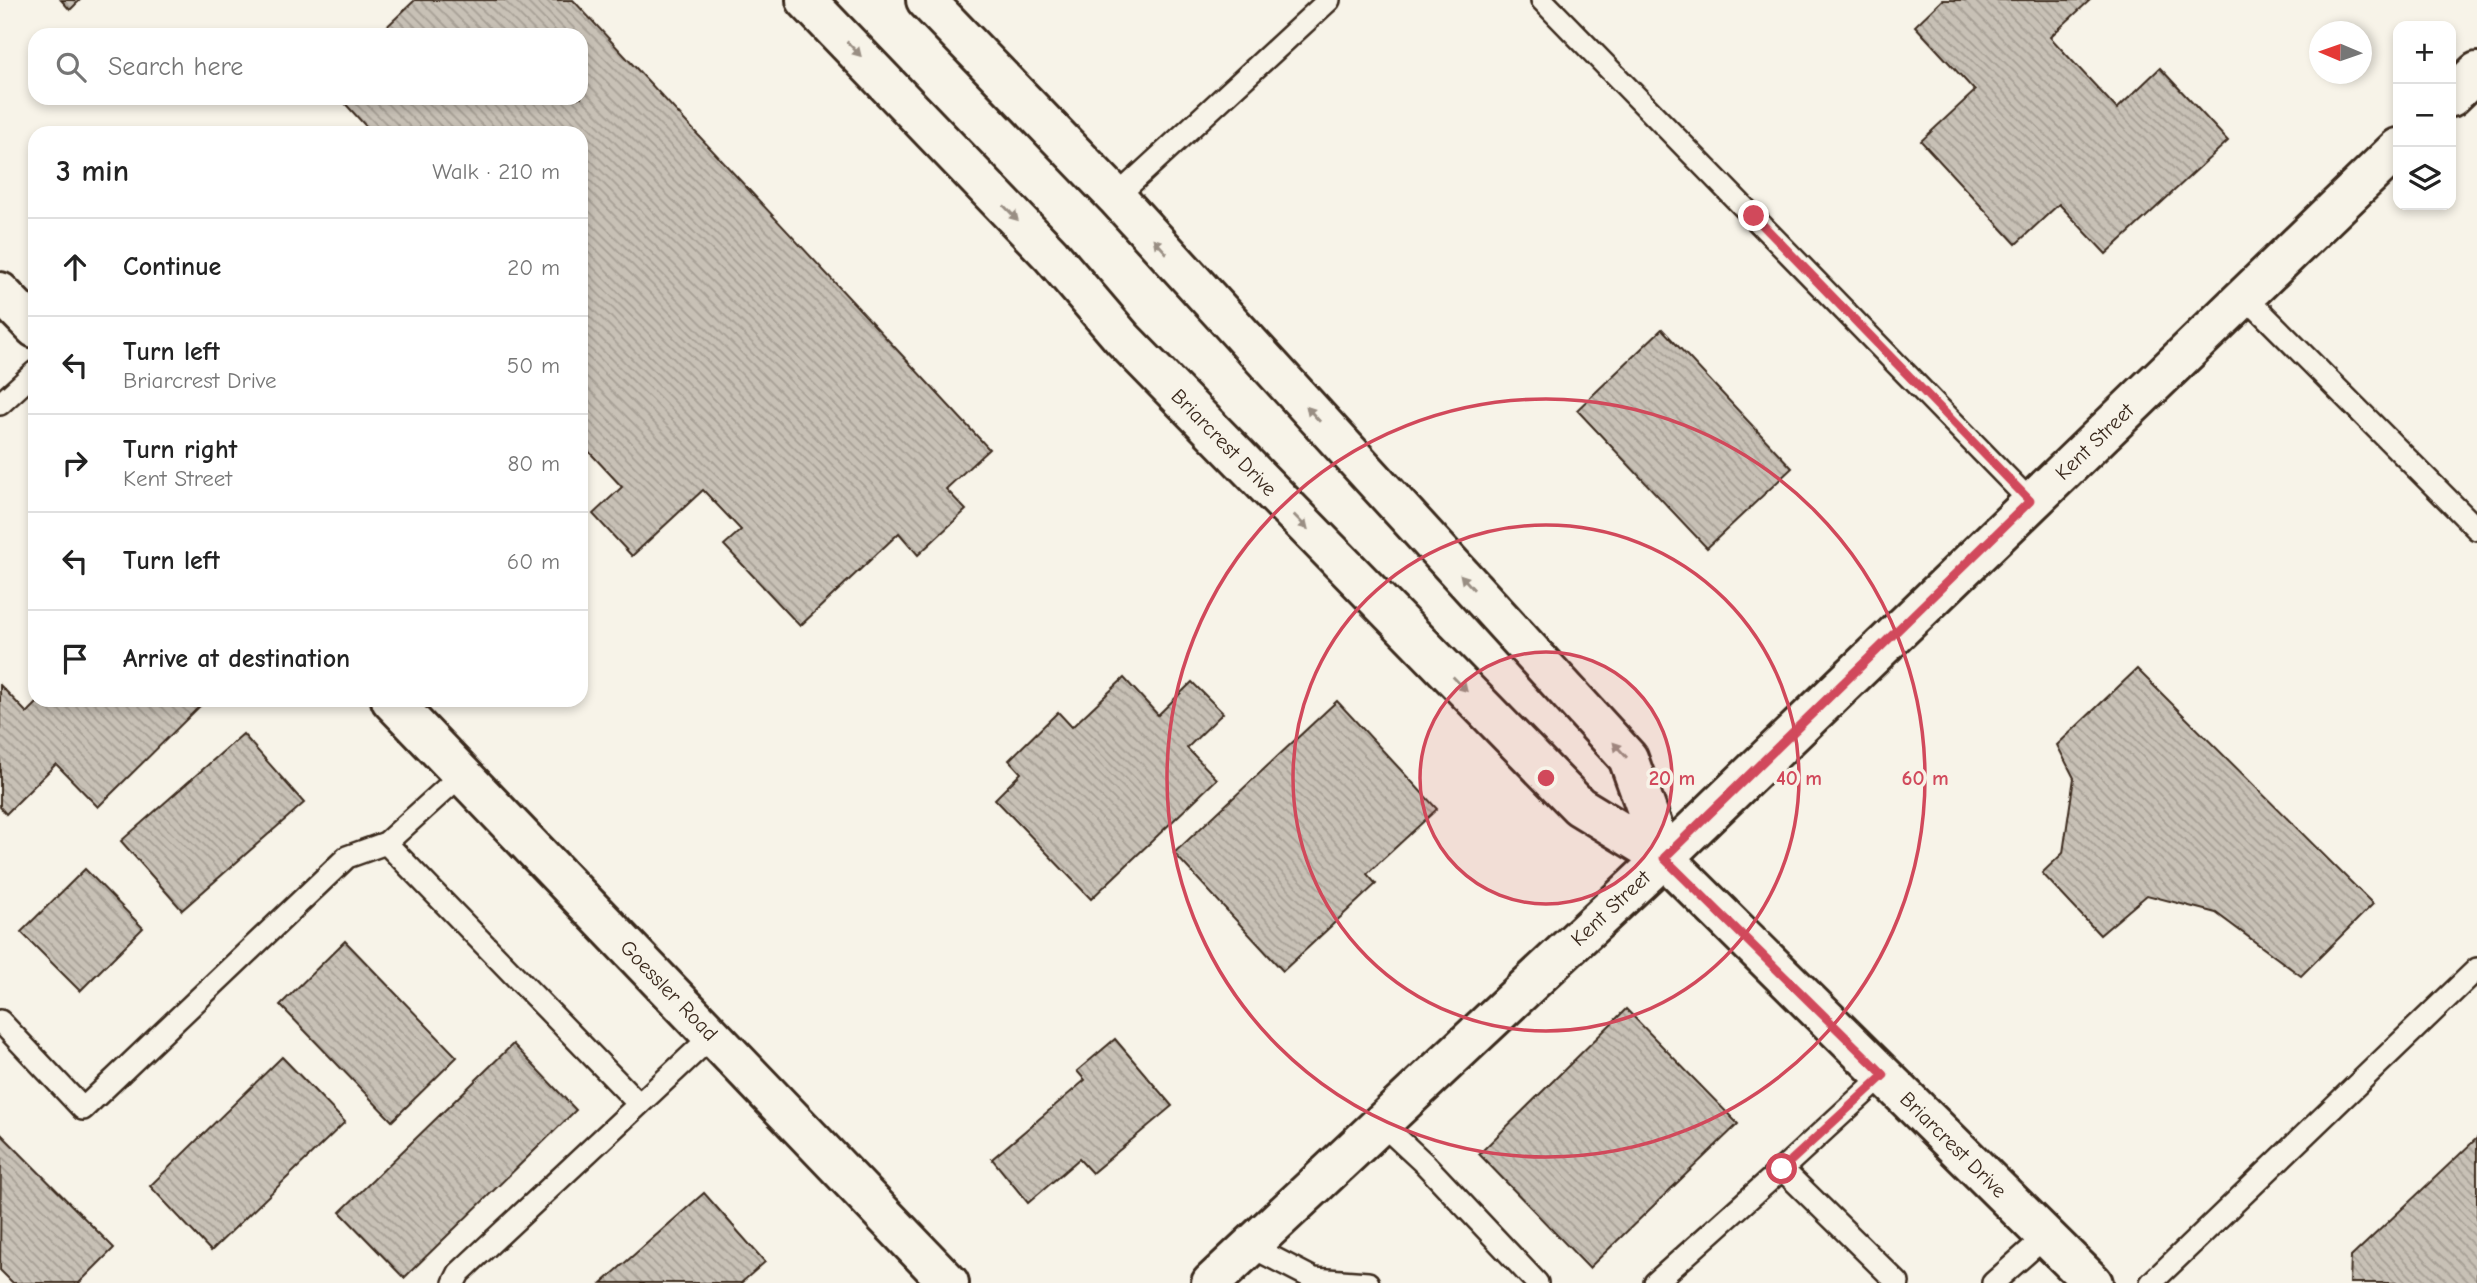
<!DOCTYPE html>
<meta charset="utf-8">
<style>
:root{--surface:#fff;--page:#f2f2f2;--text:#222;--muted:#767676;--line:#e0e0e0}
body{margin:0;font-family:"Comic Neue",sans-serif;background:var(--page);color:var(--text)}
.controls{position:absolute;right:21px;top:21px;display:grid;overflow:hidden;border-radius:14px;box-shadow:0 4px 10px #0003}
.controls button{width:63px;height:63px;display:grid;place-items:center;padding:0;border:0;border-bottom:2px solid var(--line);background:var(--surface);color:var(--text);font:35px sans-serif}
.compass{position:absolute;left:2309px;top:21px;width:63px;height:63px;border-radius:50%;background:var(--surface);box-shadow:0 4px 10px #0003;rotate:272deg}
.stop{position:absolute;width:21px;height:21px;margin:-16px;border:5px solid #d1495b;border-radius:50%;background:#fff}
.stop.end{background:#d1495b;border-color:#fff;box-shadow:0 2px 7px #0008}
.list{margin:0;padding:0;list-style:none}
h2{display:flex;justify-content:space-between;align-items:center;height:91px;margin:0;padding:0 28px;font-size:30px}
h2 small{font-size:23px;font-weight:400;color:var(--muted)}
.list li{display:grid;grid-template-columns:46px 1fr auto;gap:21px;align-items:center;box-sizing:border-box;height:98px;padding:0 28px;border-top:2px solid var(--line)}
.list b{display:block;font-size:26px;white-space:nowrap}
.list p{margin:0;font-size:23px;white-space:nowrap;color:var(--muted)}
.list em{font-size:23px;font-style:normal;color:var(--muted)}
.icon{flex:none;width:38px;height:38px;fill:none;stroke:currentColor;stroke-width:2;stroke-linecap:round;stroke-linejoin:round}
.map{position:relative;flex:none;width:2477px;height:1283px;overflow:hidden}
.search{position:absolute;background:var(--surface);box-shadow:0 4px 10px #0003;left:28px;top:28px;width:560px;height:77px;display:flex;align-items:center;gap:18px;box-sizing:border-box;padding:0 24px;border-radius:21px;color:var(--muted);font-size:26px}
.panel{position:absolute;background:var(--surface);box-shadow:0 4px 10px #0003;left:28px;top:126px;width:560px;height:581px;border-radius:21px}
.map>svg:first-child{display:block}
</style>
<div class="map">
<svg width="2477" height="1283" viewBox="0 0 2477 1283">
<defs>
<pattern id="building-back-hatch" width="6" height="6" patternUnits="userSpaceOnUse" patternTransform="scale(1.75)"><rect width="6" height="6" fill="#c8c1b6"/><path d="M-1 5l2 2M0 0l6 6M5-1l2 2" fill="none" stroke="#a49d93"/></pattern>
</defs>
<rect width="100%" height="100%" fill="#f7f3e8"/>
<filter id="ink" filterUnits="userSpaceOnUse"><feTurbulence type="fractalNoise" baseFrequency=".0143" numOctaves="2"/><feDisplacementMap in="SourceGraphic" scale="14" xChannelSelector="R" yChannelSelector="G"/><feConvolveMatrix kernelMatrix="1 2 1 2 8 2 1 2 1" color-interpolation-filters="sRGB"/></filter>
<g filter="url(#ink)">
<g fill="url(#building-back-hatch)" stroke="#3b2a1e" stroke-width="2">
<path d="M61,0H80L70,10Z"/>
<path d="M415,0H573L989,449L946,489L966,510L918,555L899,533L800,626L724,545L741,530L703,490L632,556L593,514L622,487L581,443V381L584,378L581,375V133H372L340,98H581V35H378Z"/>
<path d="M1942,0H2090L2050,37L2117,109L2160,68L2228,141L2106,254L2059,204L2016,244L1921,141L1975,91L1915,26Z"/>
<path d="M1662,329L1792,468L1707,548L1577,410Z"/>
<path d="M2137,669L2373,904L2301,976L2216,913L2147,895L2100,935L2042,873L2063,853L2074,778L2057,745Z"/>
<path d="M1124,678L1158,715L1192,682L1223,713L1187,748L1217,779L1091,899L995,799L1021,773L1009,760L1058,712L1072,727Z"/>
<path d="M0,685L27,713L40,700H206L98,807L56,764L6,814L0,807Z"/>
<path d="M1337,701L1437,809L1367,874L1376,884L1283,971L1174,853Z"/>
<path d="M243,734L304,803L182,910L121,841Z"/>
<path d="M85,869L143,928L80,991L21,932Z"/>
<path d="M345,941L457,1057L392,1121L280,1005Z"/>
<path d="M1626,1009L1738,1124L1589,1268L1479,1154Z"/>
<path d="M1115,1039L1172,1106L1092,1173L1079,1159L1028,1203L992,1159L1085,1080L1077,1071Z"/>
<path d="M513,1044L576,1110L404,1278L340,1212Z"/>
<path d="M282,1057L345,1122L211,1251L150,1186Z"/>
<path d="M1,1134L114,1248L79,1283H13L0,1270Z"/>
<path d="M2477,1138V1283H2350L2351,1257Z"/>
<path d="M704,1193L765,1262L741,1283H602Z"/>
</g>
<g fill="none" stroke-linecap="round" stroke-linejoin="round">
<g stroke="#3b2a1e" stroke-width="26">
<g id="service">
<path d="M1542,0L2030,501"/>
<path d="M1116,197L1329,0"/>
<path d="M2244,295L2477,529"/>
<path d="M0,404L35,372"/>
<path d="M386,843L639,1104"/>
<path d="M0,1021L83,1109L347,857L386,843L462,774"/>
<path d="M1381,1123L1426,1165L1537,1283"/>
<path d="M1782,1169L1884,1075"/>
<path d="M1250,1246L1314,1279L1368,1283"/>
<path d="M454,1283L459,1273L712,1036"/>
<path d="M1655,1283L1782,1169L1898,1283"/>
<path d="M1993,1283L2046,1236"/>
<path d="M2151,1283L2477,969"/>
</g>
</g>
<g stroke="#3b2a1e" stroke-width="44">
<g id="minor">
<path d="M2451,97L2477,72"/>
<path d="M0,292L35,328"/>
<path id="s1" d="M391,700L949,1283"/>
<path id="s2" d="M1211,1283L1664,858L2398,148"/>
</g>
</g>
<g stroke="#3b2a1e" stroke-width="44">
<g id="secondary">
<path id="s3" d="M806,0L1051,255L1122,338L1579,806L1664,858L2093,1283"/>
<path d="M926,0L1116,197L1628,758L1664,858"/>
</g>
</g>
<use href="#service" stroke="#f7f3e8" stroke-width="21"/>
<use href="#minor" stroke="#f7f3e8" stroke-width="38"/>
<use href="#secondary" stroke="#f7f3e8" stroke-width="38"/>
</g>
<defs><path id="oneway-solid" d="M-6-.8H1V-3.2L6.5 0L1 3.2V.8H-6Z" transform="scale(1.75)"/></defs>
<g fill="#998e83">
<use href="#oneway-solid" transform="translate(854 49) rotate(46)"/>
<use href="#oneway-solid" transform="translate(1011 213) rotate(46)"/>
<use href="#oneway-solid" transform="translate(1160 246) rotate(-132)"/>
<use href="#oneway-solid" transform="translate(1313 414) rotate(-132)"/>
<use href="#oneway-solid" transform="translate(1301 522) rotate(46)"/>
<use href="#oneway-solid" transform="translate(1467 582) rotate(-132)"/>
<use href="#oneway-solid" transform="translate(1460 684) rotate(46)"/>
<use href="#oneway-solid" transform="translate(1620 750) rotate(-132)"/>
</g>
</g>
<g fill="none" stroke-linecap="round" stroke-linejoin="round" filter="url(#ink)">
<path stroke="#d1495b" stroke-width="9" d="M1754,216L2030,501L1664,858L1884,1075L1782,1169"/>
</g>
<circle cx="1546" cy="778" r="126" fill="#d1495b" fill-opacity=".12"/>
<g fill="none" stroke="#d1495b" stroke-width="3.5">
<circle cx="1546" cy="778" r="126"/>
<circle cx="1546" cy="778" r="253"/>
<circle cx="1546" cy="778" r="379"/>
</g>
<g text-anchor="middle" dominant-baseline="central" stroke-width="7" stroke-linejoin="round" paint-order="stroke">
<g font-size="21" fill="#3b2a1e" stroke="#f7f3e8">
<text stroke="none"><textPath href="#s2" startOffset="1220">Kent Street</textPath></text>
<text stroke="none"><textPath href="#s3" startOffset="609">Briarcrest Drive</textPath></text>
<text stroke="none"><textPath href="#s2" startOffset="548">Kent Street</textPath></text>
<text stroke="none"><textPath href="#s1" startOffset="402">Goessler Road</textPath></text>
<text stroke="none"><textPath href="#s3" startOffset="1624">Briarcrest Drive</textPath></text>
</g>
</g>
<circle cx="1546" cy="778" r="10" fill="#d1495b" stroke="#f7f3e8" stroke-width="3.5"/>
<g font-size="21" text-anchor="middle" font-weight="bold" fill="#d1495b" stroke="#f7f3e8" stroke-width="7" stroke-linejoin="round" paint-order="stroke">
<text x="1672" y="785">20 m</text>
<text x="1799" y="785">40 m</text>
<text x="1925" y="785">60 m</text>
</g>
</svg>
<div class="controls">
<button>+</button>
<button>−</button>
<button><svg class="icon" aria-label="layers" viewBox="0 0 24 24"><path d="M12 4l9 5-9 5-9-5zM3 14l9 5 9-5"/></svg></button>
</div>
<svg class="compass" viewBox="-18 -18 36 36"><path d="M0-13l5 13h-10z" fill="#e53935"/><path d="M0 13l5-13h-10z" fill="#767676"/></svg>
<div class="stop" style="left:1782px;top:1169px"></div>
<div class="stop end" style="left:1754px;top:216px"></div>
<div class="search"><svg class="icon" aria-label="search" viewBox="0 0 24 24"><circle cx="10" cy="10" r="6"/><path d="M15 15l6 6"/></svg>Search here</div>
<section class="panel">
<h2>3 min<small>Walk · 210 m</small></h2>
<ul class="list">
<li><svg class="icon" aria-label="ahead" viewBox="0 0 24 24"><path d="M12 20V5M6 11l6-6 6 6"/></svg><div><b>Continue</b></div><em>20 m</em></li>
<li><svg class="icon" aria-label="left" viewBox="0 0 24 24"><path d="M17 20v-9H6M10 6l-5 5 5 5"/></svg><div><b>Turn left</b><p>Briarcrest Drive</p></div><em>50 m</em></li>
<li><svg class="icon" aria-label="right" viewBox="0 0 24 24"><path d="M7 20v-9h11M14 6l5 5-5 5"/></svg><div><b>Turn right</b><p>Kent Street</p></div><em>80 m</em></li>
<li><svg class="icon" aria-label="left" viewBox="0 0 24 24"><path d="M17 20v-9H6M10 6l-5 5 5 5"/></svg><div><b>Turn left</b></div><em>60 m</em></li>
<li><svg class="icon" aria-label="arrive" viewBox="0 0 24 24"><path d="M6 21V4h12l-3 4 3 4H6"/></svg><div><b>Arrive at destination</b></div></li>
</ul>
</section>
</div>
